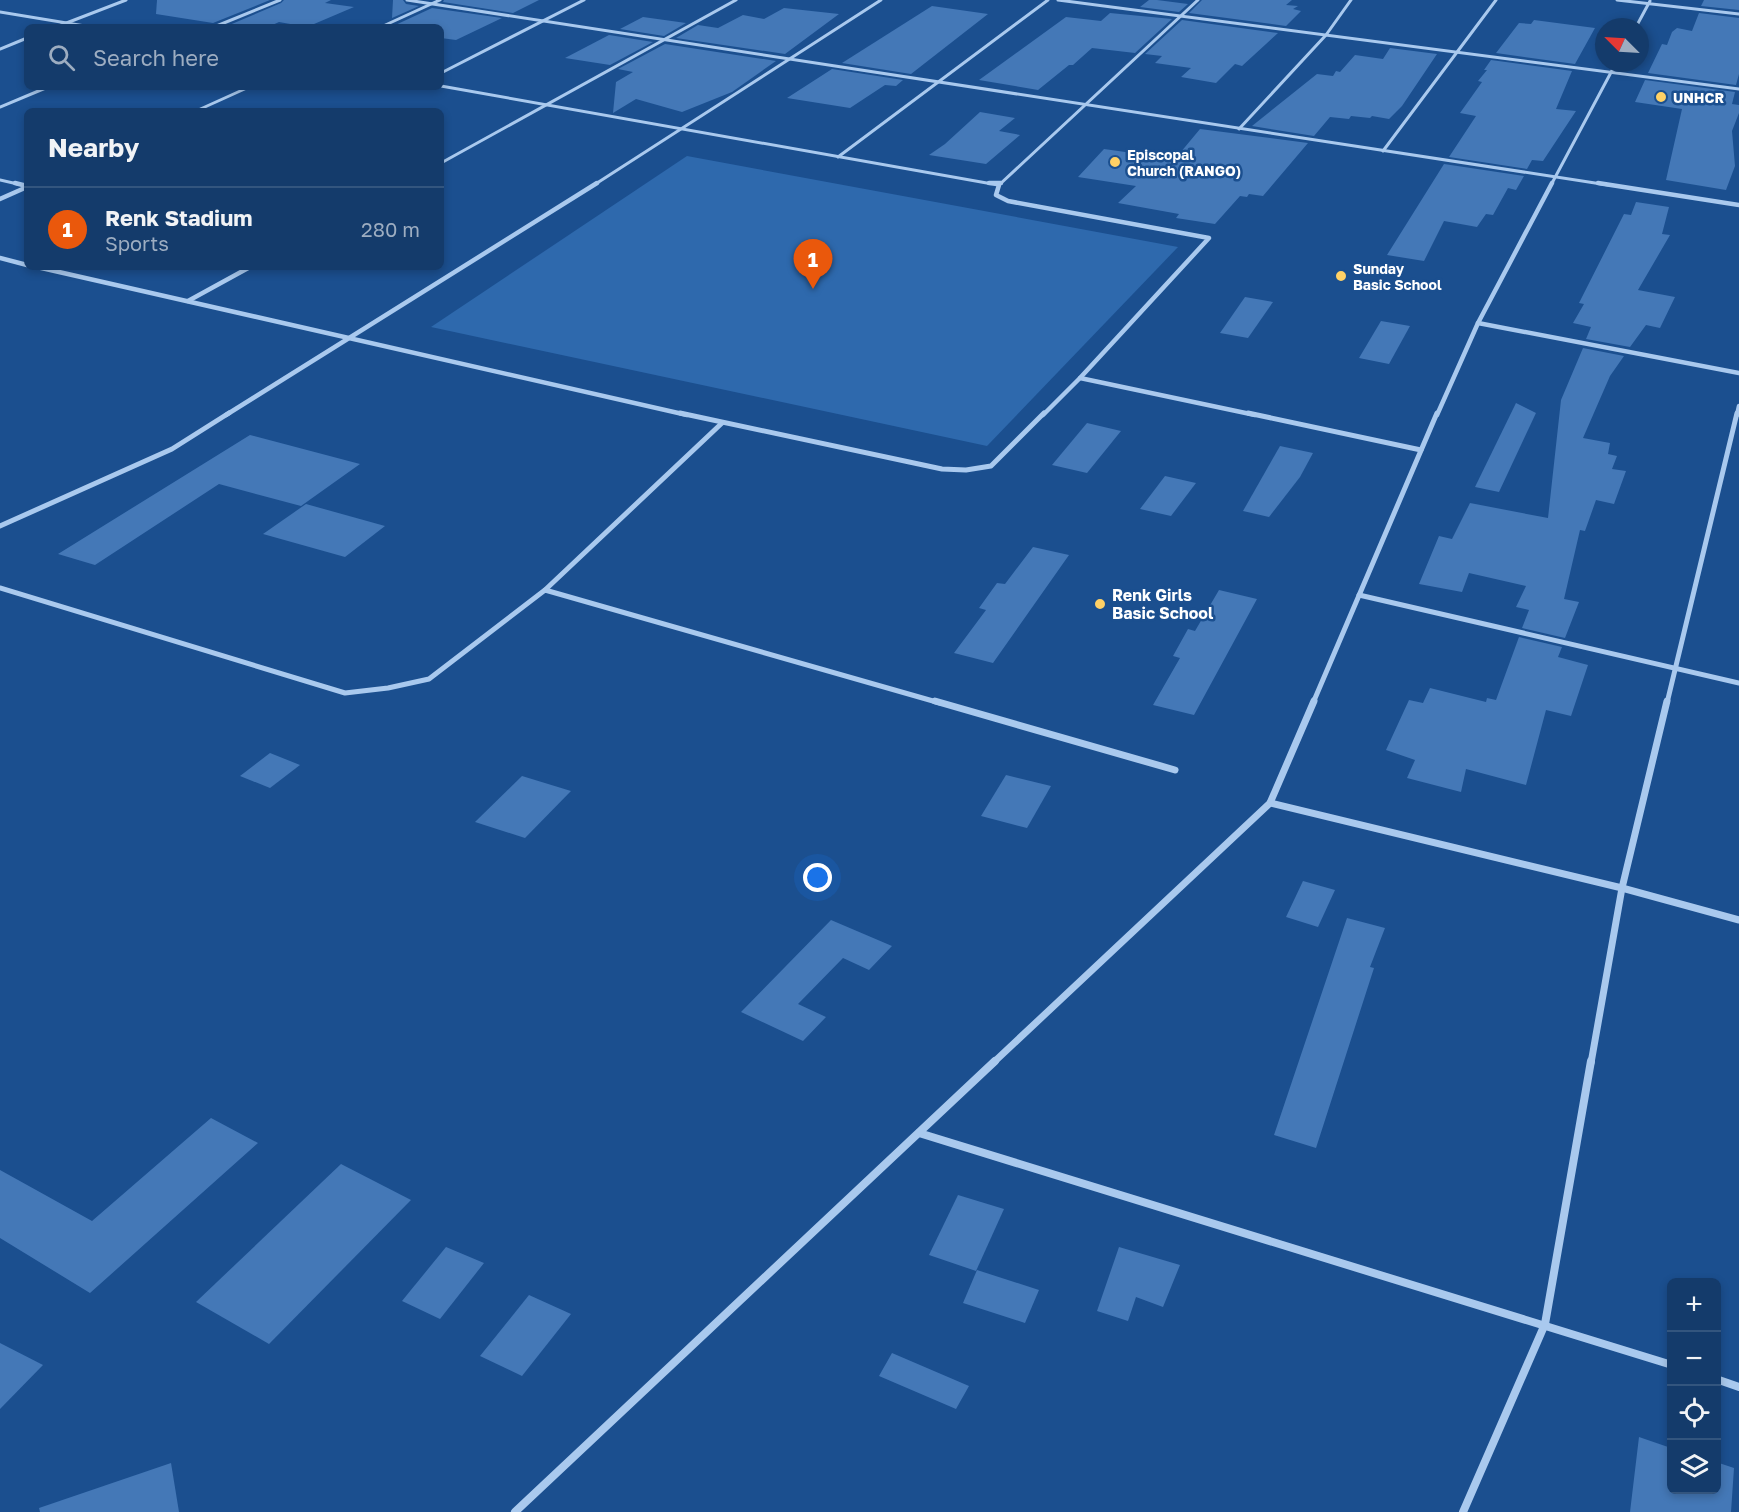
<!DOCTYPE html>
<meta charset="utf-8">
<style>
:root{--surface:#143b6b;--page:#214673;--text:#f1f3f6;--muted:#9dadc1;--line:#33557e;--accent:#ea580c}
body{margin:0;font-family:"Golos Text",sans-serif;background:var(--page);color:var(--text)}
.controls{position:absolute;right:18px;bottom:18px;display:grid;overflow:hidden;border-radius:9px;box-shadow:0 3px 9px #0003}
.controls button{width:54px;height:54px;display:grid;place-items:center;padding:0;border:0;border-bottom:2px solid var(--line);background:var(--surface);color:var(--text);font:30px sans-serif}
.compass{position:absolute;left:1595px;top:18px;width:54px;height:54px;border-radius:50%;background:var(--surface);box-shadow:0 3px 9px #0003;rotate:294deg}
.you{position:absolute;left:818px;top:878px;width:21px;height:21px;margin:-15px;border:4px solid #fff;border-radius:50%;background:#1a73e8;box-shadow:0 0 0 9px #1a73e833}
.badge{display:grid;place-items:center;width:39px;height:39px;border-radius:50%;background:var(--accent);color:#fff;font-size:20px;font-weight:700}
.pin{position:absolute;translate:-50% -50px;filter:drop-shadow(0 2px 3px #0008)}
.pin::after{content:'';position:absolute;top:32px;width:21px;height:18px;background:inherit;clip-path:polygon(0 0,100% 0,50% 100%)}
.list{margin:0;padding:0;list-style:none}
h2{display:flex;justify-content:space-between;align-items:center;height:78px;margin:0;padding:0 24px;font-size:26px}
h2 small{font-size:20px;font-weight:400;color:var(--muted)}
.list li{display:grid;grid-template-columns:39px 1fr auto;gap:18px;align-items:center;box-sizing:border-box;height:84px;padding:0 24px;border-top:2px solid var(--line)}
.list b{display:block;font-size:22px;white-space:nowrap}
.list p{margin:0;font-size:20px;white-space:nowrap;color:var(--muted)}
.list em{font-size:20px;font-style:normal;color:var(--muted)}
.icon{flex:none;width:33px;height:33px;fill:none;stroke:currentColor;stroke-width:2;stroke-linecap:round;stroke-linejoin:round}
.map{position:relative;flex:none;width:1739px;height:1512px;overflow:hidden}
.search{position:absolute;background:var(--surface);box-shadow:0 3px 9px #0003;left:24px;top:24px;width:420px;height:66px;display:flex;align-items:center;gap:15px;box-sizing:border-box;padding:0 21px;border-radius:9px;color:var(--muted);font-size:22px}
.panel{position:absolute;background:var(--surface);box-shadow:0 3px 9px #0003;left:24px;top:108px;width:420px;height:162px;border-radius:9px}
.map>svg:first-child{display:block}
</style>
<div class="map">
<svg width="1739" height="1512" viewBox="0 0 1739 1512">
<rect width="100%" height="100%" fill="#1b4f8f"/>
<path fill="#2e69ad" d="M687,156L1178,247L987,446L431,327Z"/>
<g fill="#4478b7">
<path d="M157,0H270L213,23L156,14Z"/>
<path d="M284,0H331L325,3L354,7L307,27L279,22L268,27L227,26L281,3Z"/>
<path d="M393,0H403L406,4L419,6L392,18Z"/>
<path d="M444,0H539L513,13L443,2Z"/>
<path d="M1149,0H1157L1188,4L1179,12L1140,7Z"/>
<path d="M1202,0H1292L1286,5L1298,6L1293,9L1301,11L1286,26L1189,13Z"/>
<path d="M1704,0H1739V10L1701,6Z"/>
<path d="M932,6L988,14L911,74L842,63Z"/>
<path d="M432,8L502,18L456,40L441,38V27H391Z"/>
<path d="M784,8L839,14L785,54L676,38L698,25L718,28L743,15L764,19Z"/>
<path d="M1110,13L1172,19L1135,53L1092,48L1073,65H1069L1038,90L979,80L1066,17L1101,21Z"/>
<path d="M1699,13L1739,18V74L1736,85L1648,73L1662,44L1667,45L1672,32L1677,28L1692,31Z"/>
<path d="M643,17L686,23L664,36L620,29Z"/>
<path d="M1182,20L1278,33L1242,66L1235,64L1216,83L1181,77L1191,68L1155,63L1162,56L1145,54Z"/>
<path d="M1534,20L1595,28L1575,64L1496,53L1519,23L1531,24Z"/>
<path d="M609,35L653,42L610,65L565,58Z"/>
<path d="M665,44L776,61L732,92L682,112L636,99L613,113L616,82L633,72L618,69Z"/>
<path d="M1390,48L1437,54L1402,106L1389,119L1372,116L1370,118L1351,116L1349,119L1330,117L1314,136L1252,126L1317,74L1333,76L1336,71L1340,72L1355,55L1383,59Z"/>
<path d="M1491,60L1572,71L1556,109L1576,111L1543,161L1532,160L1527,169L1449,157L1476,116L1460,113L1482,82L1478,81L1487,70H1484Z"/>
<path d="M832,69L903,80L896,86L885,85L850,108L787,98Z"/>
<path d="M1645,80L1735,92L1732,104L1739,105V113L1732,131L1735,166L1726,190L1666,180L1682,109L1635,102Z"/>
<path d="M980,112L1015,118L999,131L1020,135L986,164L929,155L945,144Z"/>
<path d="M1200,129L1308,143L1263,196L1249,194L1247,197L1240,196L1215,224L1176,218L1179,214L1118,203L1136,186L1078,177L1104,149L1175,159Z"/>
<path d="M1444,164L1524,176L1516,190L1508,188L1493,215L1486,214L1477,227L1444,221L1424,261L1387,255Z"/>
<path d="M1636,202L1669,207L1662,234L1670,235L1638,290L1675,297L1660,328L1646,325L1630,347L1586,339L1591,327L1573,323L1584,304L1579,303L1624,214L1631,215Z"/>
<path d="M1245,297L1273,302L1248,338L1220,333Z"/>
<path d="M1381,321L1410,326L1389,364L1359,358Z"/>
<path d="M1583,348L1624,356L1610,376L1583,438L1610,443L1608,454L1617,456L1612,469L1626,471L1614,504L1596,500L1585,531L1580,530L1564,599L1579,602L1565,638L1522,628L1529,610L1516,607L1526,586L1469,573L1462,592L1419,584L1439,536L1452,539L1470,503L1548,518L1561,400Z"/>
<path d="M1516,403L1536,413L1499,492L1475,487Z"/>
<path d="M1087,423L1121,431L1087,473L1052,465Z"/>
<path d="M250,435L360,464L301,506L219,484L95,565L58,554Z"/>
<path d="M1280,446L1313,453L1300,477L1269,517L1243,511Z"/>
<path d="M1165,476L1196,483L1171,516L1140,509Z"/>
<path d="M306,504L385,526L345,557L263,534Z"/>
<path d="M1033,547L1069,555L993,663L954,653L986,610L979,608L997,583L1005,584Z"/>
<path d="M1219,590L1257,599L1194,715L1153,705L1180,658L1173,656L1188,629L1195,631Z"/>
<path d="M1519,637L1562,647L1558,657L1588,665L1571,716L1546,710L1526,785L1466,769L1461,792L1407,778L1415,760L1386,750L1409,700L1423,703L1430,688L1486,702L1487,698L1496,700Z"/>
<path d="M270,753L300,765L270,788L240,776Z"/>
<path d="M1006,775L1051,786L1027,828L981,816Z"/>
<path d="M522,776L571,791L525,838L475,822Z"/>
<path d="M1303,881L1335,890L1318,927L1286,917Z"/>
<path d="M1347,918L1385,928L1370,967L1374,968L1316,1148L1274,1135Z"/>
<path d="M831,920L892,946L869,970L843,958L798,1004L826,1017L803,1041L741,1012Z"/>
<path d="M211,1118L258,1143L90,1293L0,1238V1170L92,1221Z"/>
<path d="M341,1164L411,1200L269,1344L196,1302Z"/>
<path d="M958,1195L1004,1209L976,1271L929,1255Z"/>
<path d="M446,1247L484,1263L440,1319L402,1301Z"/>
<path d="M1119,1247L1180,1265L1163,1307L1136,1297L1128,1321L1097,1311Z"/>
<path d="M977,1270L1039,1290L1025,1323L963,1303Z"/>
<path d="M529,1295L571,1314L522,1376L480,1356Z"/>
<path d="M0,1343L43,1365L0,1409Z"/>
<path d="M892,1353L969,1386L956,1409L879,1376Z"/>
<path d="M1639,1437L1671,1448V1490H1716V1462L1734,1468L1731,1512H1630Z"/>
<path d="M171,1463L179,1512H40L39,1508Z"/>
</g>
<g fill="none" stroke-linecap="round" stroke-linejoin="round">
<g stroke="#a9c9ee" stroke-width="3">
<path d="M407,0L1608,185"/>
<path d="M1058,0L1739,89"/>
<path d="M1617,0L1739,14"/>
<path d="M0,12L91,27"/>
<path d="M56,27L126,0"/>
<path d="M214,27L280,0"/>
<path d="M381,27L440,0"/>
<path d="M1636,27L1650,1"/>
<path d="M0,49L27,38"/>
<path d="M441,73L584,0"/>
<path d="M441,86L998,185"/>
<path d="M0,107L48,87"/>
<path d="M196,111L249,87"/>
<path d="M1239,129L1326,35L1351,0"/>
<path d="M1383,151L1496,0"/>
<path d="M838,157L1048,0"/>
<path d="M441,163L736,0"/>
<path d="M0,180L22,185"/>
<path d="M594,185L881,0"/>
<path d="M999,185L1198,0"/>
<path d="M1551,185L1616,63"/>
</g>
<g stroke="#a9c9ee" stroke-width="4.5">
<path d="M15,183L27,186"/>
<path d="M989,183H1001"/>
<path d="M1598,183L1739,205"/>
<path d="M999,185L996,195L1008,201L1209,238L1080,378L1043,415"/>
<path d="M0,199L27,187"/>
<path d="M0,258L27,265"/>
<path d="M37,267L687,415"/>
<path d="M188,301L250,267"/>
<path d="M1478,323L1739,373"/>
<path d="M1080,378L1255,415"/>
<path d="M226,415L597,183"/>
<path d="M1437,415L1478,323L1552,183"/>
<path d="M1737,415L1739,406"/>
</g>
<g stroke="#a9c9ee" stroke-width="5">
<path d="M680,413L942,469L966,470L991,466L1044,413"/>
<path d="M1248,413L1421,450"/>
<path d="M0,526L172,449L229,413"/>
<path d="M0,588L345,693L388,688L429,679L545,590L940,703"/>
<path d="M545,590L722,423"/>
<path d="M1359,595L1739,683"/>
<path d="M1313,703L1437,413"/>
<path d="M1667,703L1737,413"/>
</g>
<g stroke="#a9c9ee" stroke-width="7">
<path d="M935,701L1175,770"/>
<path d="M1270,803L1622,888L1739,920"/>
<path d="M993,1063L1270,803L1314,701"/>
<path d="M1591,1063L1622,888L1667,701"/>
</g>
<g stroke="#a9c9ee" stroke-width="8">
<path d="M919,1133L1672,1365"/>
<path d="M1716,1379L1739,1387"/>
<path d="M515,1512L995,1061"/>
<path d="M1463,1512L1545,1324L1591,1061"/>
</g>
</g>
<g fill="#ffd166" stroke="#1b4f8f" stroke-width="2">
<circle cx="1661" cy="97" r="6"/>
<circle cx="1115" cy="162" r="6"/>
<circle cx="1341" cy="276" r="6"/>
<circle cx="1100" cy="604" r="6"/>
</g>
<g text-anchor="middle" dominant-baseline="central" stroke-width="5" stroke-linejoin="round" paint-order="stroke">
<g font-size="14" font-weight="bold" fill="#fff" stroke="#1b4f8f" text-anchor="start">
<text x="1673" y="97">UNHCR</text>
<text x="1127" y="154">Episcopal<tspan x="1127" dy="16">Church (RANGO)</tspan></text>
<text x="1353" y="268">Sunday<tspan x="1353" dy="16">Basic School</tspan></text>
</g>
<g font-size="16" font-weight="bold" fill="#fff" stroke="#1b4f8f" text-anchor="start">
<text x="1112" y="595">Renk Girls<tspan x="1112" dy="18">Basic School</tspan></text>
</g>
</g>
</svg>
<div class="controls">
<button>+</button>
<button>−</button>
<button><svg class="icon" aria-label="locate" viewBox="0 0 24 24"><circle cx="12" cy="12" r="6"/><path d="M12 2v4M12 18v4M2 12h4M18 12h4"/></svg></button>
<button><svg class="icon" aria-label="layers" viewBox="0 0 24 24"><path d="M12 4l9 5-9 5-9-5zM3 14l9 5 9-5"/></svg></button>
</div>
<svg class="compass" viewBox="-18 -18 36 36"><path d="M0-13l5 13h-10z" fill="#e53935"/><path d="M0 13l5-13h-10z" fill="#9dadc1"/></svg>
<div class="you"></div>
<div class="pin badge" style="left:813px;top:289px">1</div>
<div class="search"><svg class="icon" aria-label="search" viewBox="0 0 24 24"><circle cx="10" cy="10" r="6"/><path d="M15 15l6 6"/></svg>Search here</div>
<section class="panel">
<h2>Nearby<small></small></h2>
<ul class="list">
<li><span class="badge">1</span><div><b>Renk Stadium</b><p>Sports</p></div><em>280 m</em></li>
</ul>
</section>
</div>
